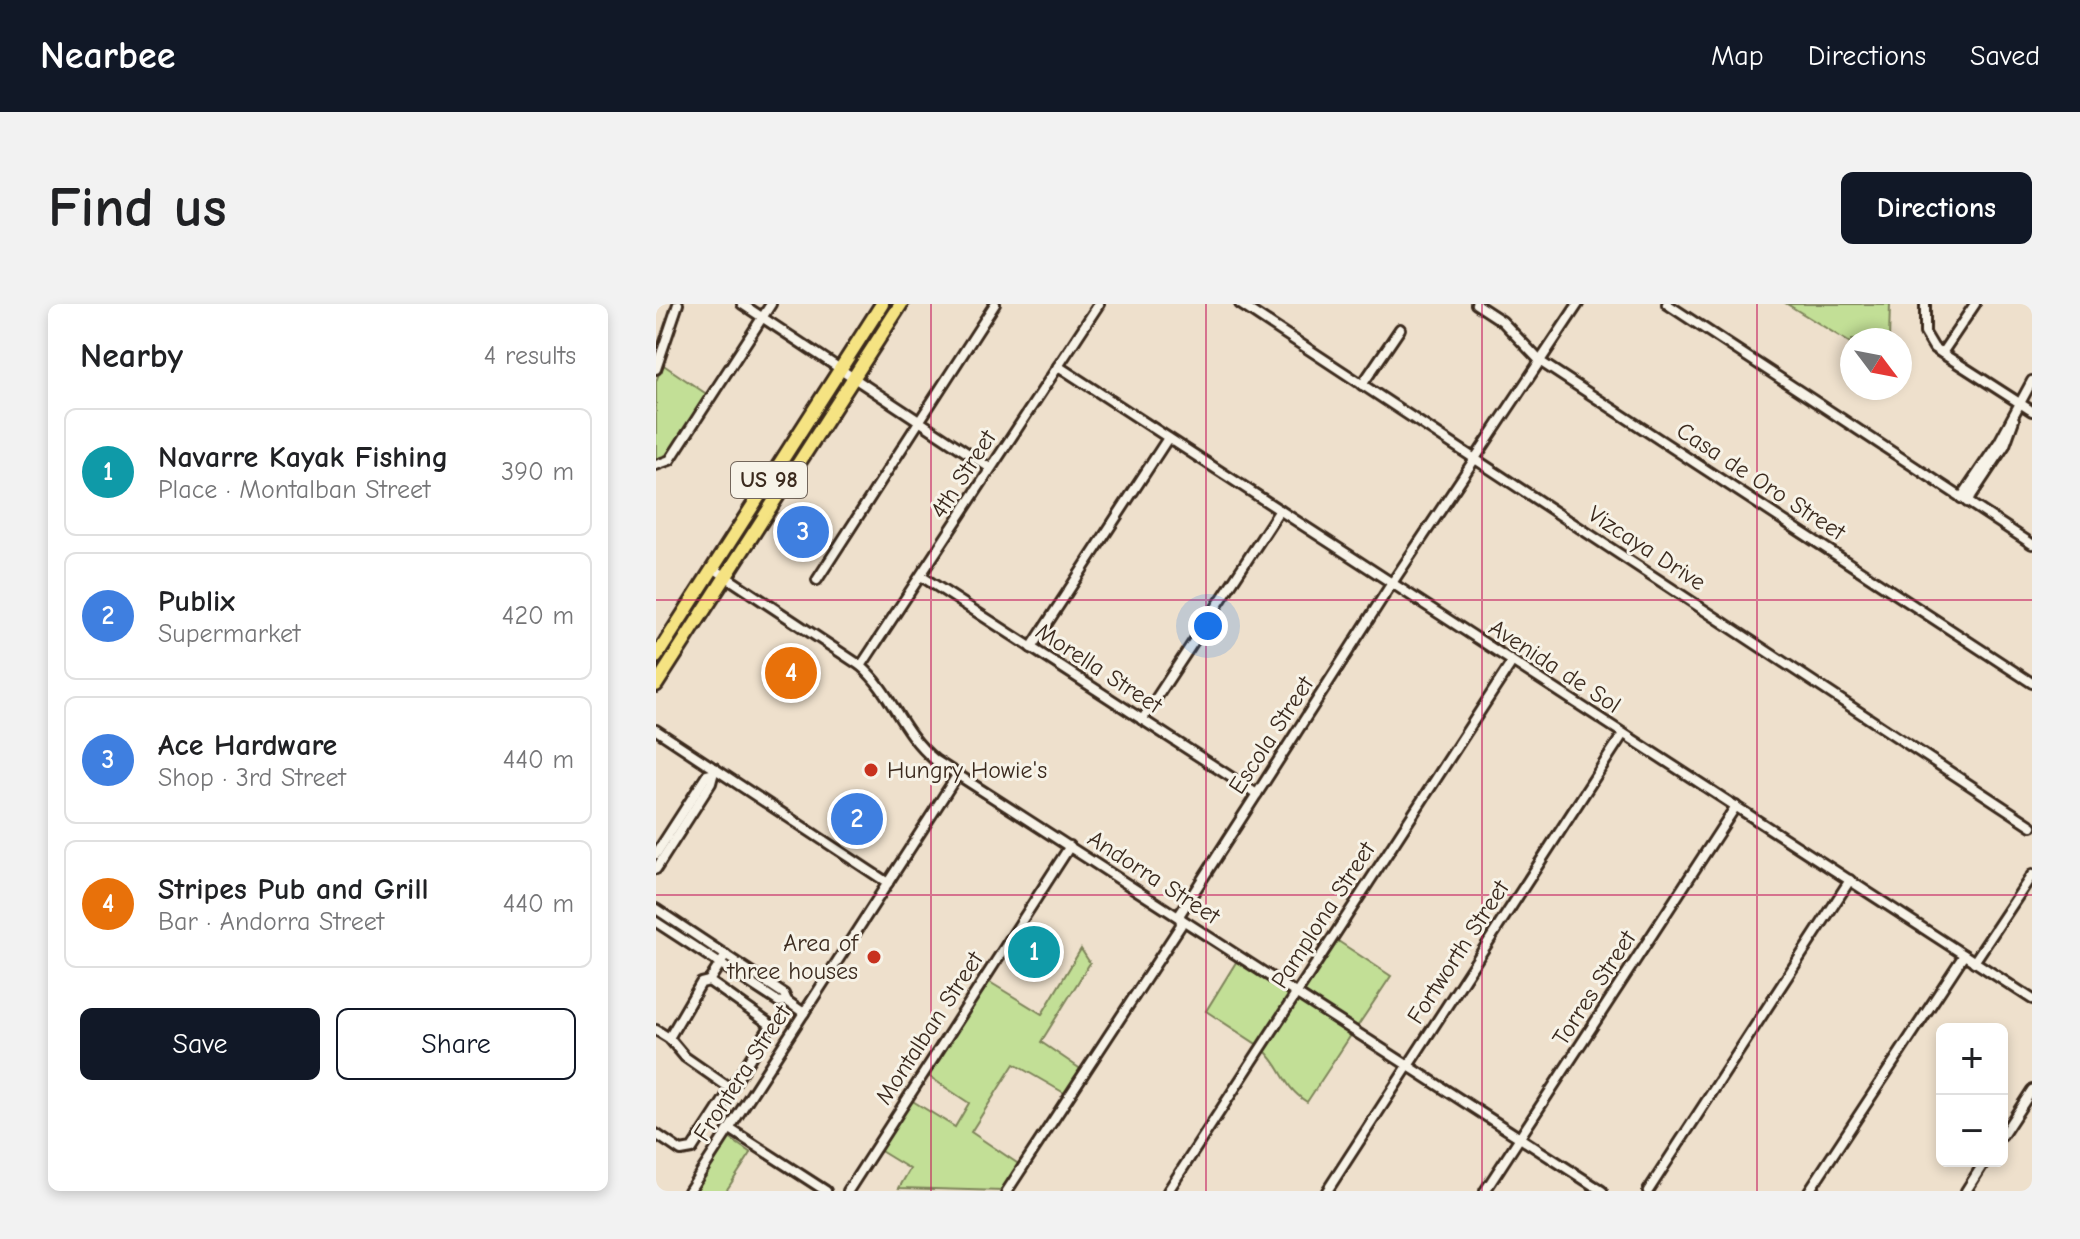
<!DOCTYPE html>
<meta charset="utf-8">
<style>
:root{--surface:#fff;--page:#f2f2f2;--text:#202124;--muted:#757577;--line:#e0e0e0;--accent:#111827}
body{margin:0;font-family:"Comic Neue",sans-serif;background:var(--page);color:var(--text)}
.controls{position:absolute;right:24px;bottom:24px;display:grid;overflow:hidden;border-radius:12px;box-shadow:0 4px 12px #0003}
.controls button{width:72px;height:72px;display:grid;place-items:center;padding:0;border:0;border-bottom:2px solid var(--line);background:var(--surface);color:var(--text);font:40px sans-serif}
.compass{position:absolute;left:1184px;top:24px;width:72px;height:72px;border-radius:50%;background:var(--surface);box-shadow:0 4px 12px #0003;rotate:122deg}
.you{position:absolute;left:552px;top:322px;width:28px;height:28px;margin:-20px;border:6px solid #fff;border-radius:50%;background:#1a73e8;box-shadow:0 0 0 12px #1a73e833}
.badge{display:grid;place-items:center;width:52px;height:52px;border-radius:50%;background:var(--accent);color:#fff;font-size:26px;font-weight:700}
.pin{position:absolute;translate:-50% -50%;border:4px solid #fff;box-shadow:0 2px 8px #0006}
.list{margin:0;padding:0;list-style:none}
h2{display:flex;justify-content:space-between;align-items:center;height:104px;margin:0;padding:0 32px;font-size:34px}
h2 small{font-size:26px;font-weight:400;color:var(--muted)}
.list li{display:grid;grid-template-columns:52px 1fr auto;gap:24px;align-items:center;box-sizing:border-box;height:128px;margin:0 16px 16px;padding:0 16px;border:2px solid var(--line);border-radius:12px}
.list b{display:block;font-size:30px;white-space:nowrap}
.list p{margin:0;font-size:26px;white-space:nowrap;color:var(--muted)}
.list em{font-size:26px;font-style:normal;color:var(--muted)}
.actions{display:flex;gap:16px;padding:24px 32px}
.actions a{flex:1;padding:18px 0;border:2px solid var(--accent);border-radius:12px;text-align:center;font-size:28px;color:var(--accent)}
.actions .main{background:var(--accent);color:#fff}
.map{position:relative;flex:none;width:1376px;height:887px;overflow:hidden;border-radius:12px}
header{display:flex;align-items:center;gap:48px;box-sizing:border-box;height:112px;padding:0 40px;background:var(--accent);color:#fff}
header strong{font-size:38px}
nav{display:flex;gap:44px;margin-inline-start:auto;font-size:28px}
.intro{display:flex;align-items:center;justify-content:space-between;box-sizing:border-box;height:192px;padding:0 48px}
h1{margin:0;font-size:56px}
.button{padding:20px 36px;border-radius:12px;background:var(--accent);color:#fff;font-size:28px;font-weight:700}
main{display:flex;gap:48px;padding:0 48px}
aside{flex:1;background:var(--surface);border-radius:12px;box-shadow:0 4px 12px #0003}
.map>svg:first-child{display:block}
</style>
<header>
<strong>Nearbee</strong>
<nav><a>Map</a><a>Directions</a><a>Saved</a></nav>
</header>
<div class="intro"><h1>Find us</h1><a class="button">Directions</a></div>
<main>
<aside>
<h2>Nearby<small>4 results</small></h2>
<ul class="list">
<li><span class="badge" style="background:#0f9aa8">1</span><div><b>Navarre Kayak Fishing</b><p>Place · Montalban Street</p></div><em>390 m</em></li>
<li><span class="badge" style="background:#3f7fe0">2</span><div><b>Publix</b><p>Supermarket</p></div><em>420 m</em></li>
<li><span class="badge" style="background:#3f7fe0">3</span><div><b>Ace Hardware</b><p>Shop · 3rd Street</p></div><em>440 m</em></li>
<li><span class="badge" style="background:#e8710a">4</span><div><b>Stripes Pub and Grill</b><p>Bar · Andorra Street</p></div><em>440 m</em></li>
</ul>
<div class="actions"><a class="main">Save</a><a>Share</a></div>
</aside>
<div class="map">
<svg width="1376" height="887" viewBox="0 0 1376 887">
<rect width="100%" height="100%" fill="#eee0cc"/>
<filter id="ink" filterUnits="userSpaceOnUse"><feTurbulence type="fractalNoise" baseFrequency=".0125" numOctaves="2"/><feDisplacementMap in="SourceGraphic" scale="16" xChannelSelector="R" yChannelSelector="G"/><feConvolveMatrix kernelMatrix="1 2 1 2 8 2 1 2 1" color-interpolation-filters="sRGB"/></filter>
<g filter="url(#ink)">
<g fill="#c2df96" stroke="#7e845a" stroke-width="2">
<path d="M1131,0H1234L1233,36H1196V40Z"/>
<path d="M6,60L52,91L11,153L0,158V78Z"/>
<path d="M682,637L735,672L701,723L648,689Z"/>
<path d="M425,645L434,659L385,738L426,766L410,790L358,760L315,828L364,861L347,887L243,884L254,865L223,846L255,796L299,823L313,799L271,771L332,677L386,710Z"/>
<path d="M582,655L636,689L602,741L550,707Z"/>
<path d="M642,693L697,728L651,798C626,782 628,765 608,746Z"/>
<path d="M73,834L95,849L70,887H38Z"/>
</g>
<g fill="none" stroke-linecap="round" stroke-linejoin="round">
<g stroke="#3b2a1e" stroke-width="14">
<g id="minor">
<path d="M86,0L334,164"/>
<path d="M584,0L1376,522"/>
<path d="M820,0L846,17L885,58L1376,379"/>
<path d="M1011,0L1376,240"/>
<path d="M1269,0V29L1278,44L1376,107"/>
<path d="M1286,49L1319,0"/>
<path d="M402,62L1376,695"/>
<path d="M0,65L22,0"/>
<path d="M706,81L744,25"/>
<path d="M0,161L14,156L115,0"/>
<path d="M1305,194L1343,138L1376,77"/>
<path d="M1311,198L1349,141L1358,116"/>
<path d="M57,264L205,362C237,390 243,426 279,456L946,887"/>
<path d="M265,272L601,490"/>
<path d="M161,276L339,0"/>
<path d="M375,344L512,134"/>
<path d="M205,362L443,0"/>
<path d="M486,416L624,206"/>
<path d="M0,426L232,579"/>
<path d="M0,550L51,471L55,470"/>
<path d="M0,565L55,479L59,464"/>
<path d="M0,605L128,690L131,697"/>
<path d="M0,618L123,698L131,697L148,709"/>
<path d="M1318,658L1376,571"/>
<path d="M0,726L13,734L29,753L75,785L115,721L53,677L70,651"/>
<path d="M13,734L45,679L53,677"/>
<path d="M74,825L170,887"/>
<path d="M0,830L25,847L36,845L75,785"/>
<path d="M1346,832L1376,786"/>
<path d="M33,887L302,470"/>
<path d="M192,887L414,542"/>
<path d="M351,887L525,621L524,610L736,279L922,0"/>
<path d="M512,887L856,358"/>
<path d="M671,887L967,430"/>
<path d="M829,887L1080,502"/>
<path d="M992,887L1194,576"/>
<path d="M1153,887L1308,651"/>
<path d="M1310,887L1329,857"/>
</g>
</g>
<g stroke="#3b2a1e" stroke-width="18">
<g id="trunk">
<path d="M0,353L226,0"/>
<path d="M0,381L245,0"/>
</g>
</g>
<use href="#minor" stroke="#f7f3e8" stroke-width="8"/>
<use href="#trunk" stroke="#f5e382" stroke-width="12"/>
</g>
</g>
<path fill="none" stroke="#c2185b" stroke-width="2" stroke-opacity="0.55" d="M275,0V887M550,0V887M826,0V887M1101,0V887M0,296H1376M0,591H1376"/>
<g fill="#c8321e" stroke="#f7f3e8" stroke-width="3">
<circle cx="215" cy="466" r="8"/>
<circle cx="218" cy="653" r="8"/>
</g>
<g text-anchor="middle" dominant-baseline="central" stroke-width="6" stroke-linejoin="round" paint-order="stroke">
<rect fill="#f7f3e8" stroke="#73665b" stroke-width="2" x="75" y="158" width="76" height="36" rx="6"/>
<g font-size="22" font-weight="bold" fill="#3b2a1e">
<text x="113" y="176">US 98</text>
</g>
<g font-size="24" fill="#3b2a1e" stroke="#f7f3e8">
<text transform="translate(307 170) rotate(-57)">4th Street</text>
<text transform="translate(1105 177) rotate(33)">Casa de Oro Street</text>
<text transform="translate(991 244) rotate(33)">Vizcaya Drive</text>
<text transform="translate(899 362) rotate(33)">Avenida de Sol</text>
<text transform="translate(443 364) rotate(33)">Morella Street</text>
<text transform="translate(615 431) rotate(-57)">Escola Street</text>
<text transform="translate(498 573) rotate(33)">Andorra Street</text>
<text transform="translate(667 611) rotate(-57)">Pamplona Street</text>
<text transform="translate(802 648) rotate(-57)">Fortworth Street</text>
<text transform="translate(938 684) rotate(-57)">Torres Street</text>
<text transform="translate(273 724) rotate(-57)">Montalban Street</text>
<text transform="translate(86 769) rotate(-57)">Frontera Street</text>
</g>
<g font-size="24" fill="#3b2a1e" stroke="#f7f3e8" text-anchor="start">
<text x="231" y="466">Hungry Howie's</text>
<text x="202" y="639" text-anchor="end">Area of<tspan x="202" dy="28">three houses</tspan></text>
</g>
</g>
</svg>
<div class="controls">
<button>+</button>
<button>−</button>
</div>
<svg class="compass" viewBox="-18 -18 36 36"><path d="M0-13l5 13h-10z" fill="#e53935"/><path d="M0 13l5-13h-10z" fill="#757577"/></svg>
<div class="you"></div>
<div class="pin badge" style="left:378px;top:648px;background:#0f9aa8">1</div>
<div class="pin badge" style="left:201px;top:515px;background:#3f7fe0">2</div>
<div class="pin badge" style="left:147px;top:228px;background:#3f7fe0">3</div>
<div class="pin badge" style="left:135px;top:369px;background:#e8710a">4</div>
</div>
</main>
